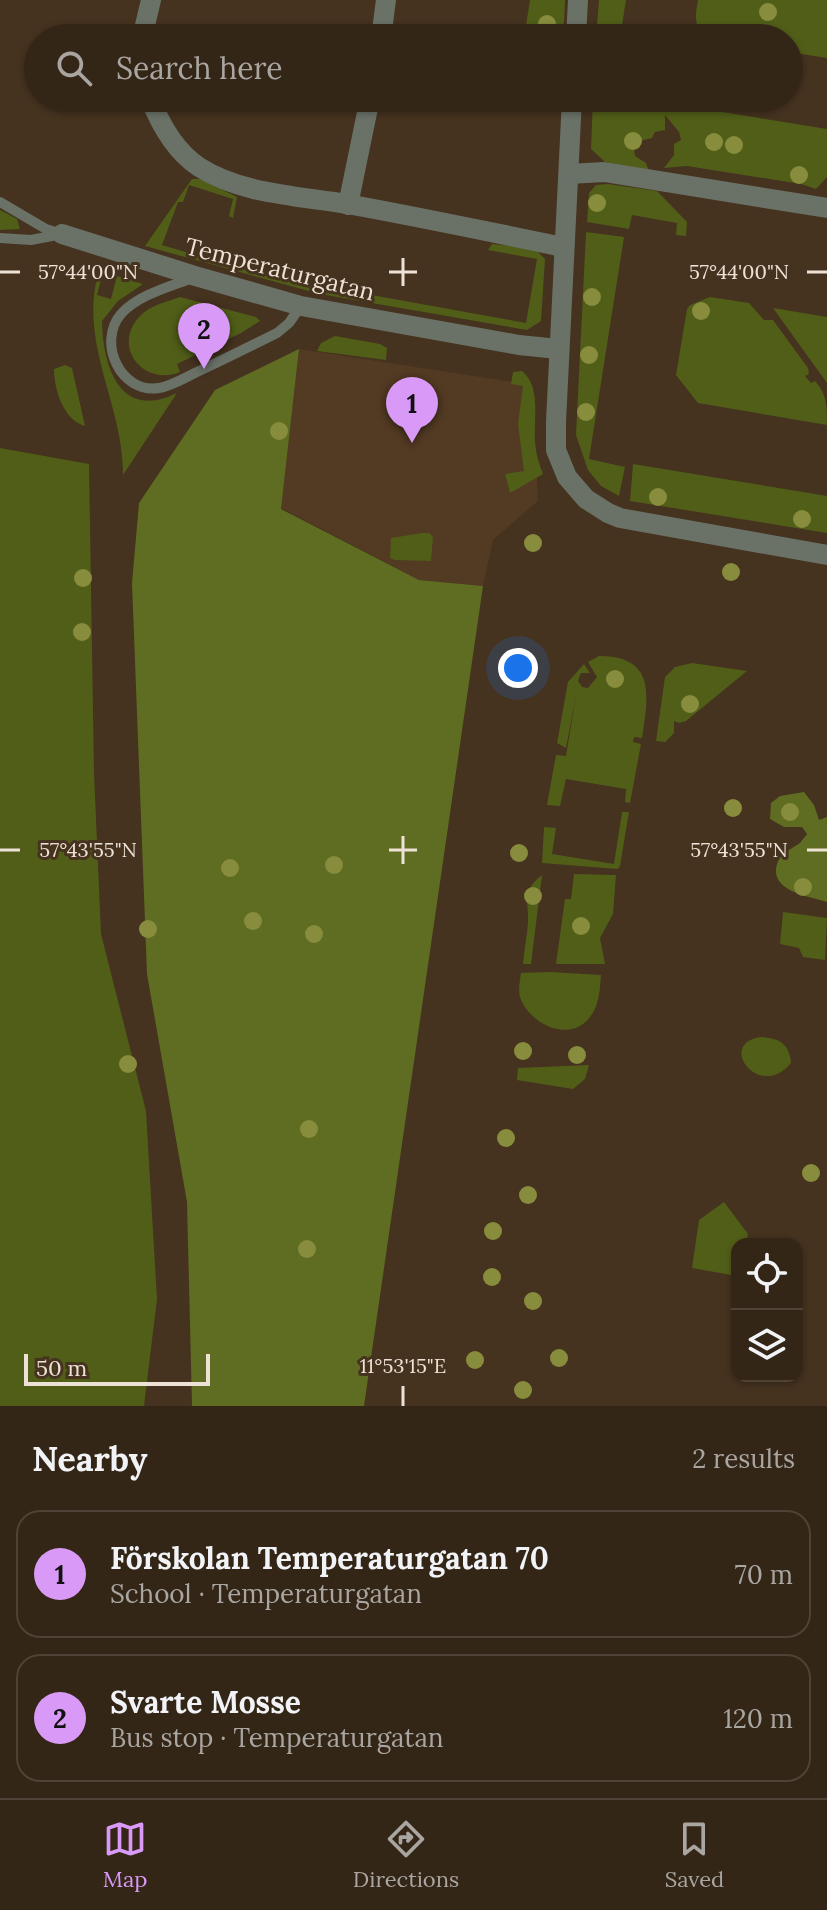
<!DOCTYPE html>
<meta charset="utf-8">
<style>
:root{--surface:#342617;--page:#3f3224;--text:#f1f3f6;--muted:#a9a5a1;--line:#4e4336;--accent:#d99af7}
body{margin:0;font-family:Lora,serif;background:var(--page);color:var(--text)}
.controls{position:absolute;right:24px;bottom:24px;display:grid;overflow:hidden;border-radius:16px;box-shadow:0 2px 6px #0004}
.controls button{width:72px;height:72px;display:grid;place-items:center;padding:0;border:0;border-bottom:2px solid var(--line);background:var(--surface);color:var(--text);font:40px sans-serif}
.scale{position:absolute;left:24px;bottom:20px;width:186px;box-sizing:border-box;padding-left:8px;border:4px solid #eee2d6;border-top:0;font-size:22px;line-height:28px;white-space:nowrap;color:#eee2d6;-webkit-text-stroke:6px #45321f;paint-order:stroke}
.you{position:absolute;left:518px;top:668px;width:28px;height:28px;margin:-20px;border:6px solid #fff;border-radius:50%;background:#1a73e8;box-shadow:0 0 0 12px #1a73e833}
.badge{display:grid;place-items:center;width:52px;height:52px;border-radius:50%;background:var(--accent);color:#111;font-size:26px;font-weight:700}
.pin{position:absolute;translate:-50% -66px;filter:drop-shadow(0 2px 4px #0008)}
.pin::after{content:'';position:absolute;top:42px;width:28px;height:24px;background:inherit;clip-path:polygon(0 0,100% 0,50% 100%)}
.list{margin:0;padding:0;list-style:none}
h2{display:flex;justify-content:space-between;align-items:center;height:104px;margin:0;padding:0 32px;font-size:34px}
h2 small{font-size:26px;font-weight:400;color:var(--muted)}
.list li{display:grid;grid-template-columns:52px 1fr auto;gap:24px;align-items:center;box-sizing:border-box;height:128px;margin:0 16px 16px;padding:0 16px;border:2px solid var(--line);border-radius:24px}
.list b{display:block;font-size:30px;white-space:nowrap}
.list p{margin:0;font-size:26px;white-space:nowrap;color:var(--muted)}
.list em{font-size:26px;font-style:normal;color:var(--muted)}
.icon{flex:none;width:44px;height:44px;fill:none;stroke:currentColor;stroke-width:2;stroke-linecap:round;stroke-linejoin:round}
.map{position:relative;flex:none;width:827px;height:1406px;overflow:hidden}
.search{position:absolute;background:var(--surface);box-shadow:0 2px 6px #0004;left:24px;right:24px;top:24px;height:88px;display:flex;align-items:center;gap:20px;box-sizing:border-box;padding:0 28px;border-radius:44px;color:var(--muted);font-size:30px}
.sheet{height:392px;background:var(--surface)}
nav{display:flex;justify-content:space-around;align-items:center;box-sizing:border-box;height:112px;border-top:2px solid var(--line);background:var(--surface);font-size:22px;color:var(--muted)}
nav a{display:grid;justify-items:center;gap:4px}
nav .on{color:var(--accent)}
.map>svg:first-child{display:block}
</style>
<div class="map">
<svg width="827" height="1406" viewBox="0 0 827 1406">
<rect width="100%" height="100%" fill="#45321f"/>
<path fill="#523a23" d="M299,349L533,385L538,501L493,540L483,586L419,580L281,508Z"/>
<g fill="#515e18">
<path d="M530,0H565L564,23L549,37L524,38Z"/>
<path d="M599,0H626L620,38H596Z"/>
<path d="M698,0H827V58L789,52V38H710C693,31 695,15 698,0Z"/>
<path d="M593,98H636L827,129V177L816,189L801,184L687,166L664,168L674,155V144L681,140L679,132L665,115V130L655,132L652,138L640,141L634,148L635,156L646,163L649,171L605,162L591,149Z"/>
<path d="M192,179H200L237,197L233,218L229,216L233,199L189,185L183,202H178L162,245L266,276L526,323L537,259L488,250L492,244L535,249L545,259L541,321L527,330L320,294L145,246Z"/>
<path d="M608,184L657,191L687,222L686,236L676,235L677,223L632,215L629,229L587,222L589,193L596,185Z"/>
<path d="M0,210L17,219L20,229L0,230Z"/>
<path d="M586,232L624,237L589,459L625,467L619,496L601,486L588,470L576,435Z"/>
<path d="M103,272L97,295L111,299L117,276L143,284L118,301L102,321C103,367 120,421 177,393L123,475C124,406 79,344 98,274Z"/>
<path d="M180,297L256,317L260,321L241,333L177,364L180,372C143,387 111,346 140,316C150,305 167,302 180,297Z"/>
<path d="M710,297L749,303L764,320H773L808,368L809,374L805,376L811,383L815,381C827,394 827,406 827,425L698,403L676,375L687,309L690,305Z"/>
<path d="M773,308L827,317V383Z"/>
<path d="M335,336L380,344L387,348L386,360L317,351L321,343Z"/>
<path d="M65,365L72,368L85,426C63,420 54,389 54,369Z"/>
<path d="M522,371C542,388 533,420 535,443C536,454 539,464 543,474L510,493L505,474L524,471L518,424L523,386L511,384L513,372Z"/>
<path d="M0,448L89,464L94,773L101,934L146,1111L157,1299L144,1406H0Z"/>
<path d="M633,464L827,496V533L630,501Z"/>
<path d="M422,533H429L433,537L431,561L395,560L390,558L391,538Z"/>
<path d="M599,656C657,656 648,697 642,738L634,737L633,742L641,744L630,803L625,802L626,789L566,779L560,806L547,805L556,755L566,756L576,695L566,748L557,743L568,682L584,664L590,673H581L578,681L582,687L588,688L597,677L588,662Z"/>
<path d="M692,663L747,671L686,721L679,723L674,721V733L665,742L656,741L665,677L675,667Z"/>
<path d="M622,812H629L620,866L618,869L542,863L544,827L556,828L552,854L614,864Z"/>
<path d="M574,874L616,875L613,914L600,938L605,964H556L565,899H571Z"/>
<path d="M542,875L531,964H523C524,950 527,937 528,923C529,902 521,891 542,875Z"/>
<path d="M783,912L827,918L825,960L803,957L799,948L780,944Z"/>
<path d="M550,972L601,975C600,989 599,1006 590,1017C570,1044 529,1024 520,997C518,989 520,981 521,973Z"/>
<path d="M762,1037C781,1039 789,1044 791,1063C759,1102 715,1042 762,1037Z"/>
<path d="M589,1065L585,1079L573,1089L517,1080L518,1068Z"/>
<path d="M724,1202L748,1234L746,1244H737V1276L692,1268L699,1220Z"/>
</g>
<g fill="#5e6d21">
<path d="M299,349L281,509L419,580L483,586L364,1406H192L187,1202L147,974L132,583L139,503L215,390Z"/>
<path d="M804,792L814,805L819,820L827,817V902C805,895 761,890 781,855L800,843L807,834L802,827H784L770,819L771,803L780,796Z"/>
</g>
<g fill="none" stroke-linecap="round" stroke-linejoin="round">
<g stroke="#6a7268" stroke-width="10">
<path d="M0,202L46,229L62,234"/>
<path d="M0,238L31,240L57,235"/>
<path d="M192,278C169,287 138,295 121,314C97,342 120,394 159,388C172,386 186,377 199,371C225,359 251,346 277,333L289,323L301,306"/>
</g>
<g stroke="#6a7268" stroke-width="20">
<path d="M142,38L151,0"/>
<path d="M381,38L386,0"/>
<path d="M576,38L578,0"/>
<path d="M150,98C160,124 175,151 199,167C241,194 299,196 347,204C419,217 491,232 563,247"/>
<path d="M572,98L556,422V450L567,477L586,499L608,513L620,518L827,555"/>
<path d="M569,174L604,172L827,208"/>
<path d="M348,205L370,98"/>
<path d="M62,234L195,276L301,306L519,345L558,349"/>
</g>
</g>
<g fill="#878d3d">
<circle cx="768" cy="12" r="9"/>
<circle cx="547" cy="24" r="9"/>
<circle cx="633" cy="141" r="9"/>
<circle cx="714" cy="142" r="9"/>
<circle cx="734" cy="145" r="9"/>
<circle cx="799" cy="175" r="9"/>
<circle cx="597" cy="203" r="9"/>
<circle cx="592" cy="297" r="9"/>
<circle cx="701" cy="311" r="9"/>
<circle cx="589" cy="355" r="9"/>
<circle cx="586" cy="412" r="9"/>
<circle cx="279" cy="431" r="9"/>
<circle cx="658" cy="497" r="9"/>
<circle cx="802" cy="519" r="9"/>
<circle cx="533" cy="543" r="9"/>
<circle cx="731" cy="572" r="9"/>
<circle cx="83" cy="578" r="9"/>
<circle cx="82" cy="632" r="9"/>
<circle cx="615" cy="679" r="9"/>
<circle cx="690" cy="704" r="9"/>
<circle cx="733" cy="808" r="9"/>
<circle cx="790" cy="812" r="9"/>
<circle cx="519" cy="853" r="9"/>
<circle cx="334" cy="865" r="9"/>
<circle cx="230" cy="868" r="9"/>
<circle cx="803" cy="887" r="9"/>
<circle cx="533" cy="896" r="9"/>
<circle cx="253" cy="921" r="9"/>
<circle cx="581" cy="926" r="9"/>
<circle cx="148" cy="929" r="9"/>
<circle cx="314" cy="934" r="9"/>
<circle cx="523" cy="1051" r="9"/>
<circle cx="577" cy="1055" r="9"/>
<circle cx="128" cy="1064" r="9"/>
<circle cx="309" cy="1129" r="9"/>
<circle cx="506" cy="1138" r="9"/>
<circle cx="811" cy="1173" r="9"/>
<circle cx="528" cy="1195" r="9"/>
<circle cx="493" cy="1231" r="9"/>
<circle cx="307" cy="1249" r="9"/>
<circle cx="492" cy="1277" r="9"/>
<circle cx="533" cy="1301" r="9"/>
<circle cx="559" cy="1358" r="9"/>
<circle cx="475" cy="1360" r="9"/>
<circle cx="523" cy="1390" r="9"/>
</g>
<path fill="none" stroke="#eee2d6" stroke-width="3" d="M403,258V286M0,272H20M389,272H417M807,272H827M403,836V864M0,850H20M389,850H417M807,850H827M403,1386V1406"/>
<g text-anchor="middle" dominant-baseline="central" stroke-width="6" stroke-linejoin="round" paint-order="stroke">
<g font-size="24" fill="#eee2d6" stroke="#45321f">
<text transform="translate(280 269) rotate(14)">Temperaturgatan</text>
</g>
</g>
<g font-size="20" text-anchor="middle" fill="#eee2d6" stroke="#45321f" stroke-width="6" stroke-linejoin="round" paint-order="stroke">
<text x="88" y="279">57°44'00"N</text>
<text x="739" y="279">57°44'00"N</text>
<text x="88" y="857">57°43'55"N</text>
<text x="739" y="857">57°43'55"N</text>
<text x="403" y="1373">11°53'15"E</text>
</g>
</svg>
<div class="controls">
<button><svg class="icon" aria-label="locate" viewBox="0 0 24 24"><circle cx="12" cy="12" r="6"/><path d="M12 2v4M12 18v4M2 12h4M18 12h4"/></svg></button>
<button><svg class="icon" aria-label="layers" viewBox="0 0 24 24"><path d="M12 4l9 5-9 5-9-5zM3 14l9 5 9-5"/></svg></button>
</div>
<div class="scale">50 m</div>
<div class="you"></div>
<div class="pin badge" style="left:412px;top:443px">1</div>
<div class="pin badge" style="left:204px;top:369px">2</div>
<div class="search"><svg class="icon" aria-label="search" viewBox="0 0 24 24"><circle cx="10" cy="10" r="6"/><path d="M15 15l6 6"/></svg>Search here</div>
</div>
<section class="sheet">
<h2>Nearby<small>2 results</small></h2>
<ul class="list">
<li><span class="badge">1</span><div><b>Förskolan Temperaturgatan 70</b><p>School · Temperaturgatan</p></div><em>70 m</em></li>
<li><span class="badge">2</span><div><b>Svarte Mosse</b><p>Bus stop · Temperaturgatan</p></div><em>120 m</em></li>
</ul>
</section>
<nav>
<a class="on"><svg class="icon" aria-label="map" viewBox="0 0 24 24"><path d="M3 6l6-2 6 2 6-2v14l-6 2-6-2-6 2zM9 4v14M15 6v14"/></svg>Map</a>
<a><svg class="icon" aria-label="directions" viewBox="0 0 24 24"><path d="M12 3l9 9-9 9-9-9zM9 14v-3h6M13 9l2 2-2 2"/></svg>Directions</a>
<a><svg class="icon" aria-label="saved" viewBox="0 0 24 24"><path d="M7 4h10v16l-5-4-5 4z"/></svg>Saved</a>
</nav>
